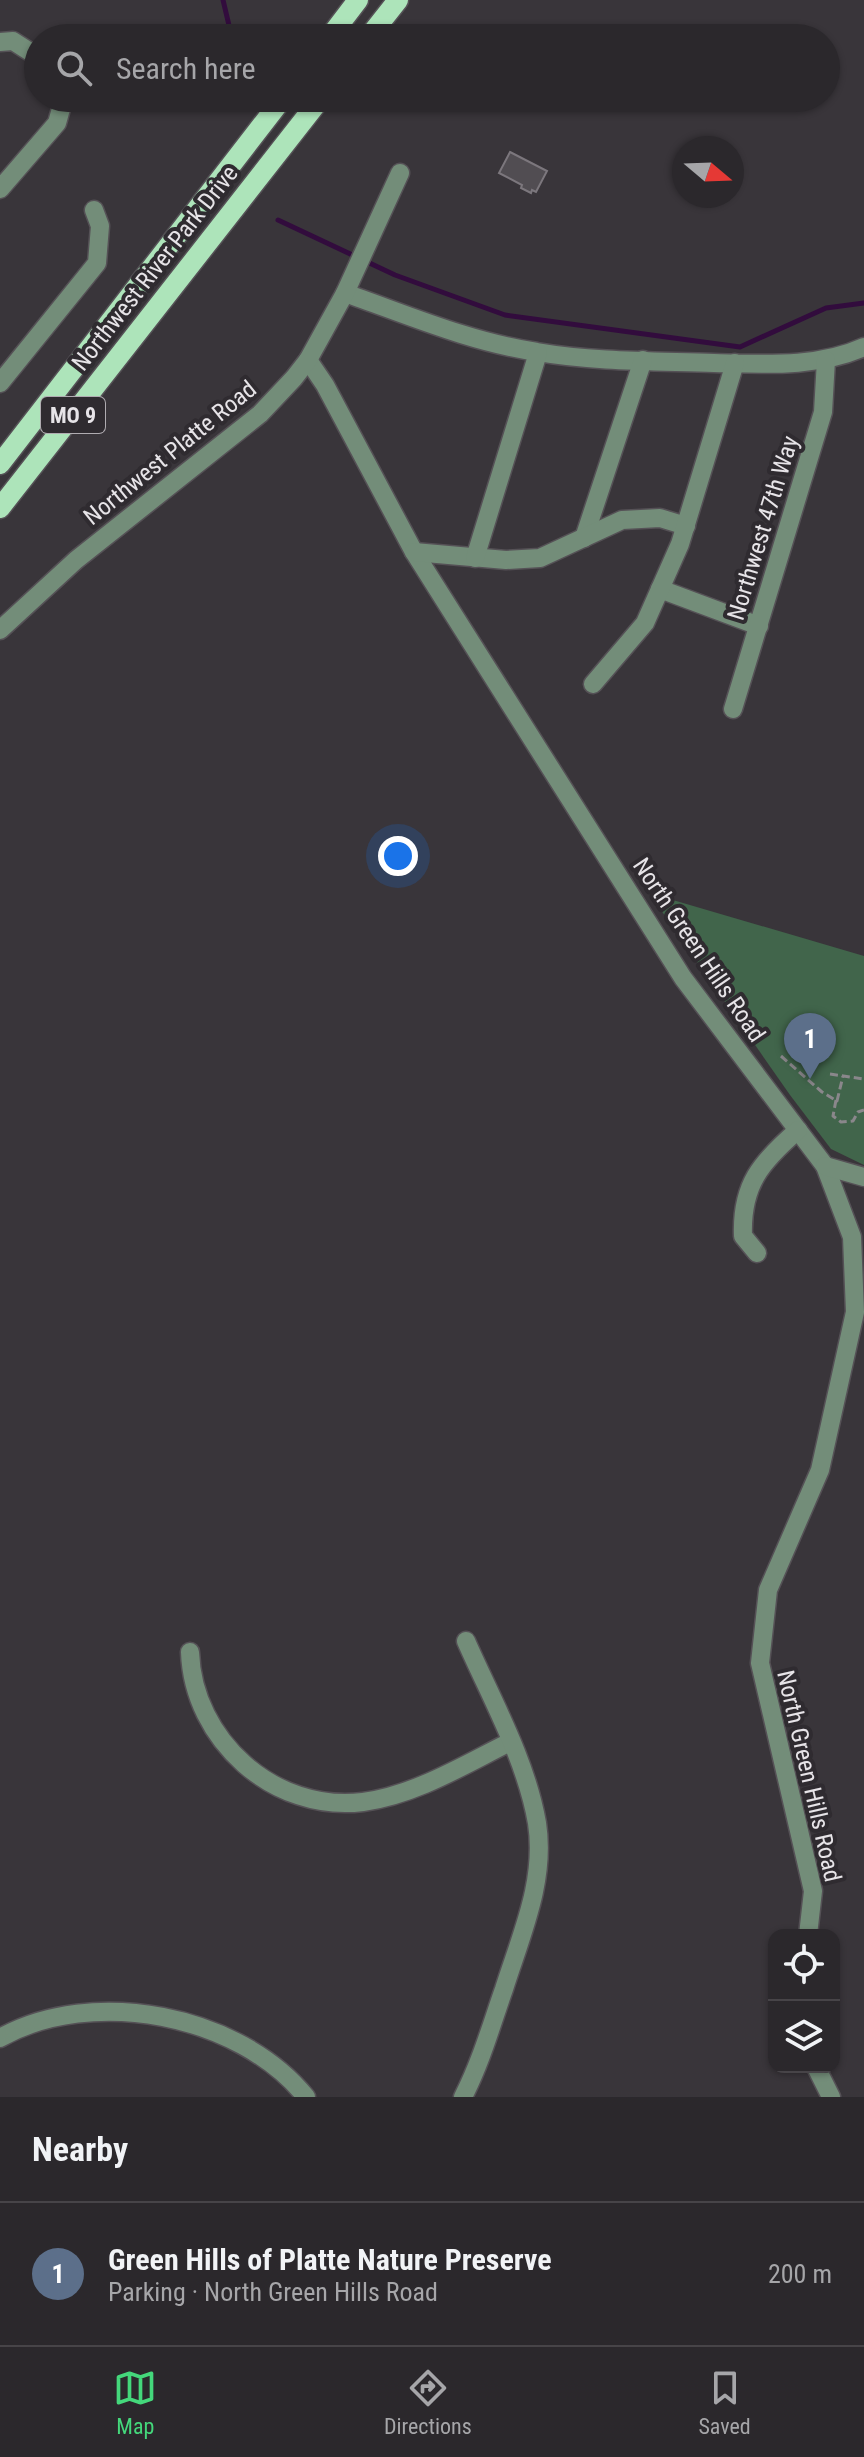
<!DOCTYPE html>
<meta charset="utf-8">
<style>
:root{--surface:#2b282c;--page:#333034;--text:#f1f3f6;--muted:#a6a6a9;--line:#474448;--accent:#44d77b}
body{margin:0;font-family:"Roboto Condensed",sans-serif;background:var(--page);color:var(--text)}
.controls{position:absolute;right:24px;bottom:24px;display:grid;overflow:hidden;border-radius:16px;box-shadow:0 2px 6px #0004}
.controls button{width:72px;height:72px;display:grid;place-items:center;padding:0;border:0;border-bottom:2px solid var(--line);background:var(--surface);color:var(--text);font:40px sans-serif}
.compass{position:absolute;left:672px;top:136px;width:72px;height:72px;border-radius:50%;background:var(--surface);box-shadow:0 2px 6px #0004;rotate:109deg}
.you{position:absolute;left:398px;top:856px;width:28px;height:28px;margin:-20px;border:6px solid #fff;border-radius:50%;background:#1a73e8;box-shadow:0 0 0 12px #1a73e833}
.badge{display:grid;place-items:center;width:52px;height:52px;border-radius:50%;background:var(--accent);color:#fff;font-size:26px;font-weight:700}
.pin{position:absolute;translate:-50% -66px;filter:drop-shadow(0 2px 4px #0008)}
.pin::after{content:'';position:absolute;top:42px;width:28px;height:24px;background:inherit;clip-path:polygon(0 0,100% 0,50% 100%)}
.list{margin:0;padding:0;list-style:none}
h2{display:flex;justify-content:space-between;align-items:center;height:104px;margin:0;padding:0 32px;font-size:34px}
h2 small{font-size:26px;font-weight:400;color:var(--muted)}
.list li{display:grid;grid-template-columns:52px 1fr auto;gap:24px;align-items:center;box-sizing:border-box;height:144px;padding:0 32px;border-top:2px solid var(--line)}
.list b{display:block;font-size:30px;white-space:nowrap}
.list p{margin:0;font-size:26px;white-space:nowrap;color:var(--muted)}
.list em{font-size:26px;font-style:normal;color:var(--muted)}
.icon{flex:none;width:44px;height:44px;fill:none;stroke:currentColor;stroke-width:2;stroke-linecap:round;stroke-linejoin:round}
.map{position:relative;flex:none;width:864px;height:2097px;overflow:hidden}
.search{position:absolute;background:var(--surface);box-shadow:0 2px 6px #0004;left:24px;right:24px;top:24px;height:88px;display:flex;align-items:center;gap:20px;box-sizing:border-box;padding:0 28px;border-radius:44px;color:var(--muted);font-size:30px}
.sheet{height:248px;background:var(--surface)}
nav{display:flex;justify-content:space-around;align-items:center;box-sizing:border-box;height:112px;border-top:2px solid var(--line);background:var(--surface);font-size:22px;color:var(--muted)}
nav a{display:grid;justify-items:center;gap:4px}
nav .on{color:var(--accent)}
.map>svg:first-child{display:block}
</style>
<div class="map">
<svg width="864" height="2097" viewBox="0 0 864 2097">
<rect width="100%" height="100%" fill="#39353a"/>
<path fill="#41654b" d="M649,893L864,956V1165L831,1149L790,1095Z"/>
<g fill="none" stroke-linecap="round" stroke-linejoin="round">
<g stroke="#320c3d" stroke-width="5">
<path d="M223,0L232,38"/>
<path d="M278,220L395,275L505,315L740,347L826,308L864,303"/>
</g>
</g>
<path fill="#514d52" stroke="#7c777d" stroke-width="2" d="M510,152L547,171L536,192L532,190L531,193L521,188L522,185L499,173Z"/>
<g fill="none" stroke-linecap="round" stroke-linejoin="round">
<g stroke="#555156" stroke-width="21">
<g id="minor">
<path d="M0,42L13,41L38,57"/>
<path d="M0,189L57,123L64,98"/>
<path d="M345,293C408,315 470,342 537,352C595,362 656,361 714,363C763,364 818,368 864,347"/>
<path d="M308,360L325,385L414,552L683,978L825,1166L852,1237L855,1312L820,1470L768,1590L760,1663L813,1891L808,1935"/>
<path d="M0,383L97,263L100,226L94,210"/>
<path d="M584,538L643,360"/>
<path d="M414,552L506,560L540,558L622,520L660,518L686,526"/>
<path d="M475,558L538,353"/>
<path d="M660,589L759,626"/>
<path d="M0,630L76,560L260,414L294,378L308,360L345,293L400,173"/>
<path d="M593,684L645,623L680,544L735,363"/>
<path d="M733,709L823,412L826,360"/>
<path d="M825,1166L864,1177"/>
<path d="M757,1253L743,1236C741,1185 761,1162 798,1130"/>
<path d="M190,1652C193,1740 274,1813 363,1802C415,1795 464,1765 510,1742"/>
<path d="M0,2038C92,1986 239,2014 306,2097"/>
<path d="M816,2067L831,2097"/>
<path d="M463,2097C481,2062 491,2026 504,1989C521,1935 546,1881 537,1823C526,1760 492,1700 466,1641"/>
</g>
</g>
<g stroke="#555156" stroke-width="23">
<g id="major">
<path d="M329,38L358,0"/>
<path d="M368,38L398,0"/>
<path d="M0,464L283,98"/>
<path d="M0,508L321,98"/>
</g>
</g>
<g stroke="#8a878b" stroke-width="3" stroke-dasharray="8 4" stroke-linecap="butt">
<path d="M781,1056L822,1092L837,1101L843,1076"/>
<path d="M830,1074L864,1079"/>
<path d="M836,1100L833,1116L841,1122L853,1121L858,1112L864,1110"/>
</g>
<use href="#minor" stroke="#738d79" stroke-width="18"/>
<use href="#major" stroke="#ade4ba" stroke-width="20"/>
</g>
<g text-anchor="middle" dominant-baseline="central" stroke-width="8" stroke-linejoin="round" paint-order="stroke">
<rect fill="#2f2b30" stroke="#b0acb1" stroke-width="2" x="41" y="397" width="64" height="36" rx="6"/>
<g font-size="22" font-weight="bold" fill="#e7e4e8">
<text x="73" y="415">MO 9</text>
</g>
<g font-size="24" fill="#e7e4e8" stroke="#2f2b30">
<text transform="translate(155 268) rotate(-52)">Northwest River Park Drive</text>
<text transform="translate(170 453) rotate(-39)">Northwest Platte Road</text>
<text transform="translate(763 528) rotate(-73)">Northwest 47th Way</text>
<text transform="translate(699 950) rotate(56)">North Green Hills Road</text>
<text transform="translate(809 1776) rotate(77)">North Green Hills Road</text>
</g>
</g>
</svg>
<div class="controls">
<button><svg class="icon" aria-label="locate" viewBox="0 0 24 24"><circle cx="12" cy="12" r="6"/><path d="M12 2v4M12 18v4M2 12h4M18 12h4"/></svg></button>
<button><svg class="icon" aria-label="layers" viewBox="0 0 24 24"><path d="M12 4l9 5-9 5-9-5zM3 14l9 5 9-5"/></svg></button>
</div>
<svg class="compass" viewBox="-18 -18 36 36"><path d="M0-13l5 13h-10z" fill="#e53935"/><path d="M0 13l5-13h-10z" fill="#a6a6a9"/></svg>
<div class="you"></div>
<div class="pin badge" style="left:810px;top:1079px;background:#5c6f8a">1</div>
<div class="search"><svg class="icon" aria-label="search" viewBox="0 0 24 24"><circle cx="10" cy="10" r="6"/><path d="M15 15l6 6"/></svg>Search here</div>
</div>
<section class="sheet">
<h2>Nearby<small></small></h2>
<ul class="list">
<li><span class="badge" style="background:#5c6f8a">1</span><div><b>Green Hills of Platte Nature Preserve</b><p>Parking · North Green Hills Road</p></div><em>200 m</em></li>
</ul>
</section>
<nav>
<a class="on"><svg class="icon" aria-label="map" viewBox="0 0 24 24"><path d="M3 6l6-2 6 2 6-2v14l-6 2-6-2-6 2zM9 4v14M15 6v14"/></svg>Map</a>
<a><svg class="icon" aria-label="directions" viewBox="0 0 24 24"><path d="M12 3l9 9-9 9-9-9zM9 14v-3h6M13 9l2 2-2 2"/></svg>Directions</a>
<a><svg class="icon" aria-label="saved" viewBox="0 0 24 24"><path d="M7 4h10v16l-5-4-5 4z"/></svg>Saved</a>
</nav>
